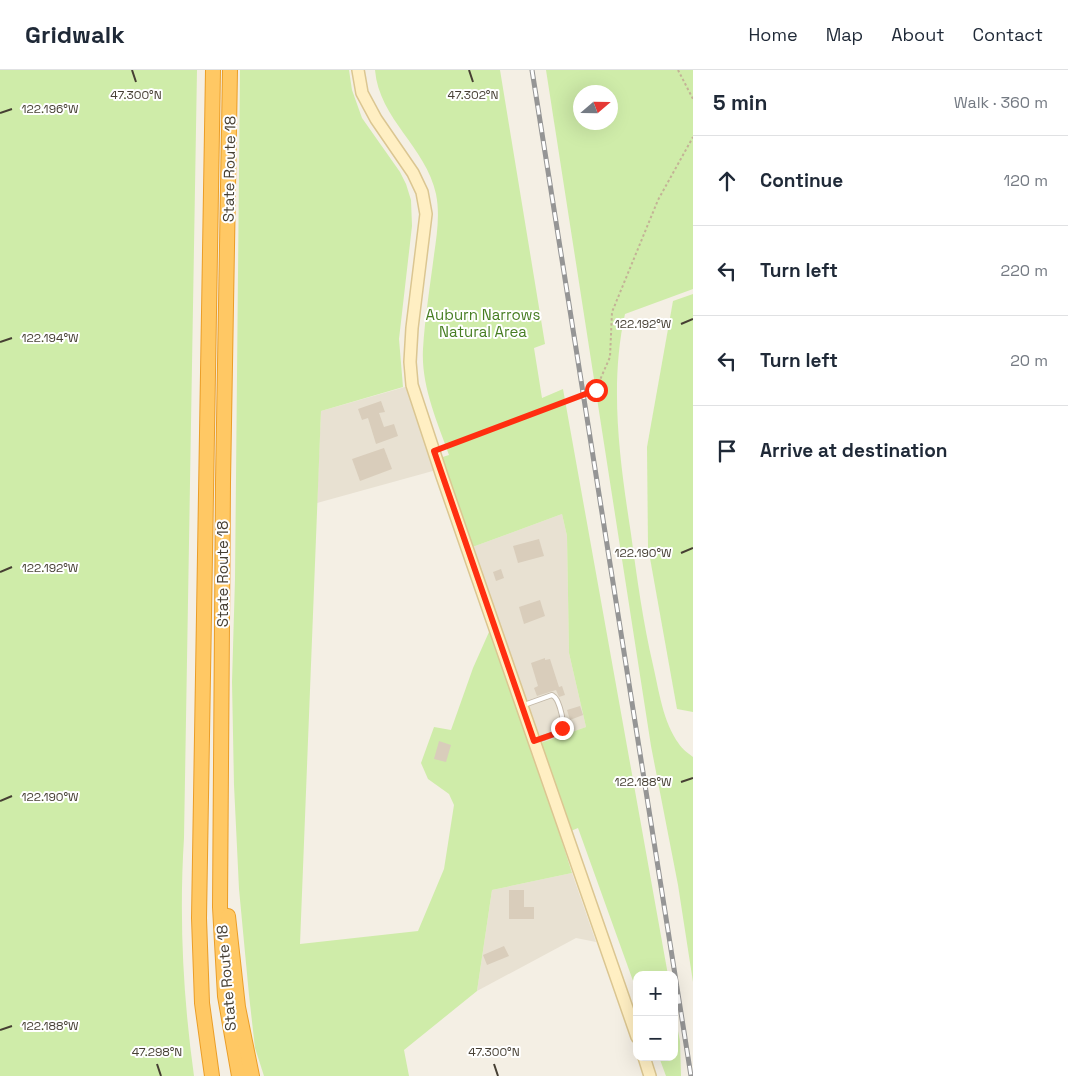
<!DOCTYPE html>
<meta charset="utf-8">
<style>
:root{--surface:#fff;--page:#f6f6f7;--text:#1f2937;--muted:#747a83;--line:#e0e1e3}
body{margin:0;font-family:"Space Grotesk",sans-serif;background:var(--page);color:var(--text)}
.controls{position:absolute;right:15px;bottom:15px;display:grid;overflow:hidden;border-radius:10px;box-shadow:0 5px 20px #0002}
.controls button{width:45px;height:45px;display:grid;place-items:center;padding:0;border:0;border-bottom:1px solid var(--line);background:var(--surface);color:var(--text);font:25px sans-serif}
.compass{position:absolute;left:573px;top:15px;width:45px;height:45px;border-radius:50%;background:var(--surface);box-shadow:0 5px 20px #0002;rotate:70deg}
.stop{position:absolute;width:15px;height:15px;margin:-11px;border:4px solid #ff2e10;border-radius:50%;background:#fff}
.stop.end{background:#ff2e10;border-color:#fff;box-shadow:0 1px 5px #0008}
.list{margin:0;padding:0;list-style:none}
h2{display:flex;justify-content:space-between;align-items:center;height:65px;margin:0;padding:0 20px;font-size:21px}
h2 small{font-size:16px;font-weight:400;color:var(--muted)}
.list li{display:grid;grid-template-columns:32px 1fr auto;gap:15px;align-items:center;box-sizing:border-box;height:90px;padding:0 20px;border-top:1px solid var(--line)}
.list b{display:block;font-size:19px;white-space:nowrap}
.list em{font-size:16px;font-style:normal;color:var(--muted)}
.icon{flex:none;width:28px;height:28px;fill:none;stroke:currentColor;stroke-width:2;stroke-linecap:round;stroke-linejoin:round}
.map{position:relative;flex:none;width:693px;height:1006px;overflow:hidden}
header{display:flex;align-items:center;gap:30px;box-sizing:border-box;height:70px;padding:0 25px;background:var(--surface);border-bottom:1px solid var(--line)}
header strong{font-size:24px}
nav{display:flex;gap:28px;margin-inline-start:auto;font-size:18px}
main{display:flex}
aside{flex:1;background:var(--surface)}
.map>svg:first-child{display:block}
</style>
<header>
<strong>Gridwalk</strong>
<nav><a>Home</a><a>Map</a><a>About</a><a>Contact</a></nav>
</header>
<main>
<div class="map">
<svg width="693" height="1006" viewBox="0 0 693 1006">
<rect width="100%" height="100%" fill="#f4efe4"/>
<g fill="#e8e1d2">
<path d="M412,315L440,399L317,433L321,341Z"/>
<path d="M562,444L567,466L569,583L586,657L535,675L467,479Z"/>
<path d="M572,803L596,872L576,868L477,921L492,820Z"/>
</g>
<g fill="#cfeca9" fill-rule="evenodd">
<path d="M0,0H197L184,768C179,848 183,927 194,1006H0Z"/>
<path d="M240,0H349L352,20L362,48L400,102L406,114L411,130L412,156L399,269L403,317L321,341L300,874L418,861L444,799L454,735L449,724L428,709L421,693L434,657L451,660L473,598L493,553L572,803L492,820L477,921L404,980L409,1006H264L255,978L249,925L239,819L234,715L232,612L235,509Z"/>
<path d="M375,0H500L545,274L534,278L542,328L563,319L668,905H637V922L578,758L566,763L535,675L586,657L569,583L567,466L562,444L467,479L436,389L449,385C437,351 421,316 423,279C425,247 430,216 434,185C437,164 440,144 436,124C426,77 379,49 375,0Z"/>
<path d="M546,0H693V219L625,244C609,316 620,392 631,464C637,508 643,552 653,595C659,621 663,652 679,674C682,679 688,683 693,687V912L678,815L651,676ZM580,22H610V52H580Z"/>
<path d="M693,224V642L677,639L648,477L647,377L673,231Z"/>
<path d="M674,941L680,971L681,1006H666L659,987H674Z"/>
</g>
<g fill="#d9cdbb">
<path d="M381,331L385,342L379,343L384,357L394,354L398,366L376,374L368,348L362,350L358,339Z"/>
<path d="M384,378L392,399L360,411L352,389Z"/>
<path d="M539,469L544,486L518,493L513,476Z"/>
<path d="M501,499L504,508L496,511L493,502Z"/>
<path d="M540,530L545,546L524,554L519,537Z"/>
<path d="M545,588V590L550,589L559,617L562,616L565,625L559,627L556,620L537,626L534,618L538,616L531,593Z"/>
<path d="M580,636L583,645L570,650L567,640Z"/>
<path d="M439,671L451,675L446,692L434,689Z"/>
<path d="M509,820H524V837H534V849H509Z"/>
<path d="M504,876L509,886L487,895L483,885Z"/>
</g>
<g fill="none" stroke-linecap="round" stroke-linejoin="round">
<g stroke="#c3b9a9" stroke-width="6">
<path id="lane" d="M524,635L552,625C557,628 558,632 560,638C568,663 557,663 537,670"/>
</g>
<g stroke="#dbc691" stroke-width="14">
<g id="secondary">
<path d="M358,0L362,23L376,49L413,103L422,122L426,144L412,258L410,292L412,315L442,406L637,967"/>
<path d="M644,987L650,1006"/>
</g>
</g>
<g stroke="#eb9e27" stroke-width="16">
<g id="highway">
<path d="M230,0L223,412L220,837L225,926L239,1006"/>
<path d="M228,846L238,937L252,1006"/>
<path d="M212,1006L202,933L199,848L213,0"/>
</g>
</g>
<g stroke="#c3b296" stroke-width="2" stroke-dasharray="2.5 2.5" stroke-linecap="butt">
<path d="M678,0L693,29"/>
<path d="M443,377L596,319L610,287L612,242L658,130L693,67"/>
</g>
<use href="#lane" stroke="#fff" stroke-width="4"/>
<use href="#secondary" stroke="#ffefc3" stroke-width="11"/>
<use href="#highway" stroke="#ffc864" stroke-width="14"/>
<g stroke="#959595" stroke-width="5">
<path id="rail" d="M532,0L691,1006"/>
</g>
<use href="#rail" stroke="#fff" stroke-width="3" stroke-dasharray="9" stroke-linecap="butt"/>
</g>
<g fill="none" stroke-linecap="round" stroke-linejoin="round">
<path stroke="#ff2e10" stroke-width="6" d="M562,658L557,663L534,671L434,381L596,320"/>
</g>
<path fill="none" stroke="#463f33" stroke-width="2" d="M132,0L136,12M469,0L473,12M0,43L12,39M681,254L693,249M0,272L12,268M681,483L693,478M0,502L12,497M681,712L693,708M0,731L12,726M0,960L12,956M157,994L161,1006M494,994L498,1006"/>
<g text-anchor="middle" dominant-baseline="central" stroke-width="4" stroke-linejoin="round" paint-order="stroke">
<g font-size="15" fill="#463f33" stroke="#fff">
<text transform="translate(229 99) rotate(-89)">State Route 18</text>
<text transform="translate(222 504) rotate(-90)">State Route 18</text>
<text transform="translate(226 908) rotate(-95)">State Route 18</text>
</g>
<g font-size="15" fill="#467d22" stroke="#fff">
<text x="483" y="244">Auburn Narrows<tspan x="483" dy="17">Natural Area</tspan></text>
</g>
</g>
<g font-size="12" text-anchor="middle" fill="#463f33" stroke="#fff" stroke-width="4" stroke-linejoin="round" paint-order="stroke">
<text x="136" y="29">47.300°N</text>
<text x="473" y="29">47.302°N</text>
<text x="50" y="43">122.196°W</text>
<text x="643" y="258">122.192°W</text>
<text x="50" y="272">122.194°W</text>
<text x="643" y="487">122.190°W</text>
<text x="50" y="502">122.192°W</text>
<text x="643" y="716">122.188°W</text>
<text x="50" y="731">122.190°W</text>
<text x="50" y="960">122.188°W</text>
<text x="157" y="986">47.298°N</text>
<text x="494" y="986">47.300°N</text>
</g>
</svg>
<div class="controls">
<button>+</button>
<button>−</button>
</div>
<svg class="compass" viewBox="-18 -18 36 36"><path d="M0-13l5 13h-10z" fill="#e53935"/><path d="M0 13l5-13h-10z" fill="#747a83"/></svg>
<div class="stop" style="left:596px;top:320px"></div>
<div class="stop end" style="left:562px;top:658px"></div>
</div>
<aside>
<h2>5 min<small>Walk · 360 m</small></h2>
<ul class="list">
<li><svg class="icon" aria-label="ahead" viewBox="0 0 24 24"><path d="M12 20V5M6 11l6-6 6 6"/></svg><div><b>Continue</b></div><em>120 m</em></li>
<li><svg class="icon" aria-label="left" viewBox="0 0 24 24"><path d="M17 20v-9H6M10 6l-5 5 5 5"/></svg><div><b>Turn left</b></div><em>220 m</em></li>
<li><svg class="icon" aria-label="left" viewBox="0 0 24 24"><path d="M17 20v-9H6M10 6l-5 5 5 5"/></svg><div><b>Turn left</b></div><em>20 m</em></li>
<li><svg class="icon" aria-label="arrive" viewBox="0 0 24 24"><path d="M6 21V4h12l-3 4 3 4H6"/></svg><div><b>Arrive at destination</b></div></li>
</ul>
</aside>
</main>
